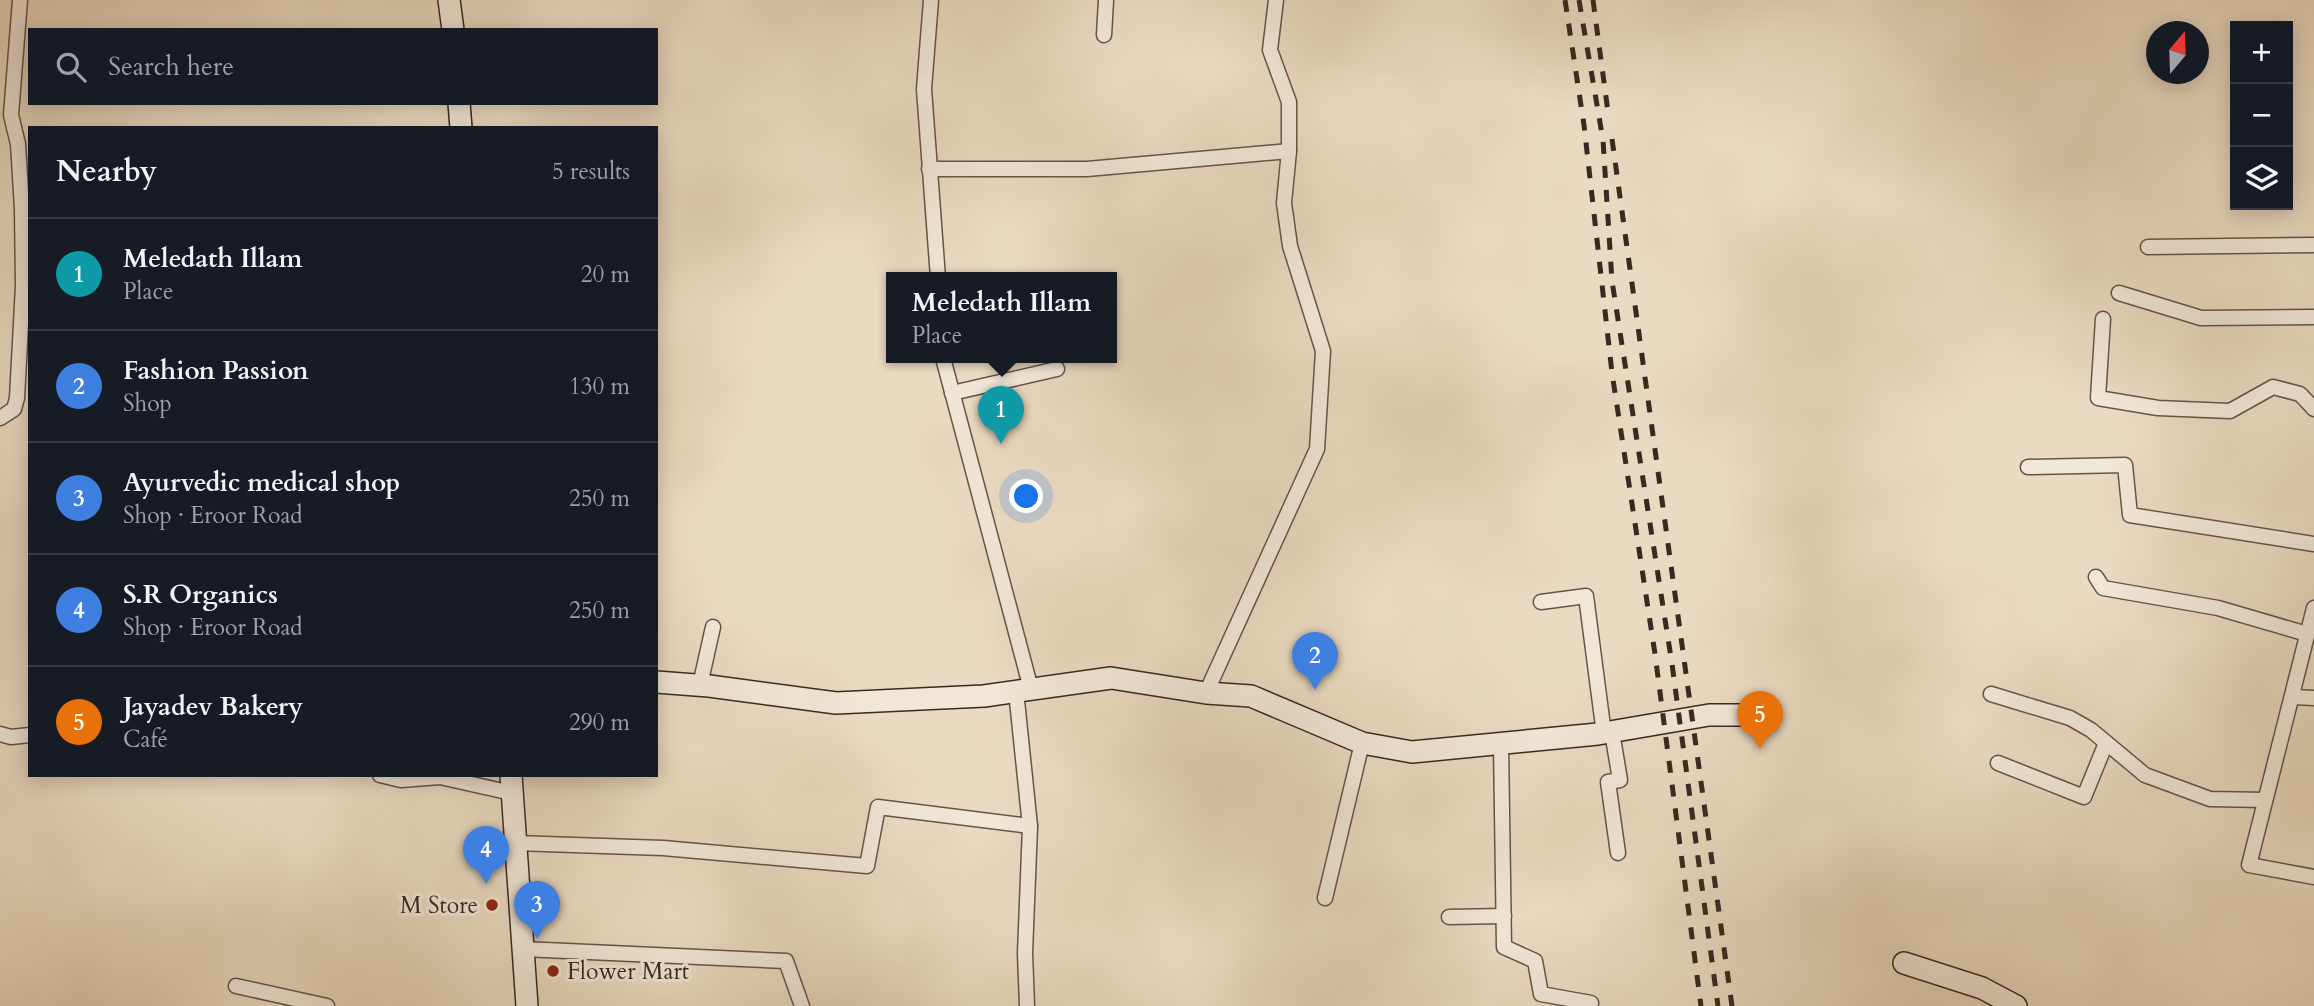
<!DOCTYPE html>
<meta charset="utf-8">
<style>
:root{--surface:#171b24;--page:#242831;--text:#f1f3f6;--muted:#9ea1a6;--line:#363941;--accent:#c59692}
body{margin:0;font-family:Cardo,serif;background:var(--page);color:var(--text)}
.controls{position:absolute;right:21px;top:21px;display:grid;overflow:hidden;border-radius:0px;box-shadow:0 4px 18px #0003}
.controls button{width:63px;height:63px;display:grid;place-items:center;padding:0;border:0;border-bottom:2px solid var(--line);background:var(--surface);color:var(--text);font:35px sans-serif}
.compass{position:absolute;left:2146px;top:21px;width:63px;height:63px;border-radius:50%;background:var(--surface);box-shadow:0 4px 18px #0003;rotate:19deg}
.you{position:absolute;left:1027px;top:497px;width:24px;height:24px;margin:-18px;border:5px solid #fff;border-radius:50%;background:#1a73e8;box-shadow:0 0 0 10px #1a73e833}
.badge{display:grid;place-items:center;width:46px;height:46px;border-radius:50%;background:var(--accent);color:#fff;font-size:23px;font-weight:700}
.pin{position:absolute;translate:-50% -58px;filter:drop-shadow(0 2px 4px #0008)}
.pin::after{content:'';position:absolute;top:37px;width:24px;height:21px;background:inherit;clip-path:polygon(0 0,100% 0,50% 100%)}
.popup{position:absolute;left:886px;top:272px;width:231px;height:91px;box-sizing:border-box;display:grid;place-content:center;border-radius:0px;background:var(--surface);filter:drop-shadow(0 2px 5px #0005);font-size:23px;white-space:nowrap;color:var(--muted)}
.popup b{font-size:26px;color:var(--text)}
.popup::after{content:'';position:absolute;left:50%;top:100%;margin-left:-14px;border:14px solid transparent;border-top-color:var(--surface)}
.list{margin:0;padding:0;list-style:none}
h2{display:flex;justify-content:space-between;align-items:center;height:91px;margin:0;padding:0 28px;font-size:30px}
h2 small{font-size:23px;font-weight:400;color:var(--muted)}
.list li{display:grid;grid-template-columns:46px 1fr auto;gap:21px;align-items:center;box-sizing:border-box;height:112px;padding:0 28px;border-top:2px solid var(--line)}
.list b{display:block;font-size:26px;white-space:nowrap}
.list p{margin:0;font-size:23px;white-space:nowrap;color:var(--muted)}
.list em{font-size:23px;font-style:normal;color:var(--muted)}
.icon{flex:none;width:38px;height:38px;fill:none;stroke:currentColor;stroke-width:2;stroke-linecap:round;stroke-linejoin:round}
.map{position:relative;flex:none;width:2314px;height:1006px;overflow:hidden}
.search{position:absolute;background:var(--surface);box-shadow:0 4px 18px #0003;left:28px;top:28px;width:630px;height:77px;display:flex;align-items:center;gap:18px;box-sizing:border-box;padding:0 24px;border-radius:0px;color:var(--muted);font-size:26px}
.panel{position:absolute;background:var(--surface);box-shadow:0 4px 18px #0003;left:28px;top:126px;width:630px;height:651px;border-radius:0px}
.map>svg:first-child{display:block}
</style>
<div class="map">
<svg width="2314" height="1006" viewBox="0 0 2314 1006">
<rect width="100%" height="100%" fill="#eadac1"/>
<filter id="stains"><feTurbulence type="fractalNoise" baseFrequency=".00286" numOctaves="4"/><feColorMatrix values="0 0 0 0 .2 0 0 0 0 .09 0 0 0 0 .02 0 0 0 .5 -.17"/></filter>
<radialGradient id="worn" r=".72"><stop offset=".6" stop-color="#630" stop-opacity="0"/><stop offset="1" stop-color="#630" stop-opacity=".3"/></radialGradient>
<g fill="none" stroke-linecap="round" stroke-linejoin="round">
<g stroke="#64554a" stroke-width="17">
<g id="minor">
<path d="M931,0L924,89L938,278"/>
<path d="M1104,35L1106,0"/>
<path d="M929,169H1087L1289,151"/>
<path d="M2148,247L2314,245"/>
<path d="M2119,293L2201,318L2314,317"/>
<path d="M2103,319L2098,398L2158,408L2230,411L2273,387L2300,394L2314,409"/>
<path d="M943,358L1031,689"/>
<path d="M952,393L1057,369"/>
<path d="M0,418L14,409L17,398L23,286L22,209L18,144L11,115L20,0"/>
<path d="M2028,467L2125,465L2130,515L2314,544"/>
<path d="M2096,577L2103,588L2218,608L2307,634"/>
<path d="M1541,602L1586,596L1604,734"/>
<path d="M2314,608L2249,865L2314,877"/>
<path d="M700,685L713,627"/>
<path d="M1206,693L1317,449L1323,351L1290,246L1284,203L1289,151V102L1270,50L1276,0"/>
<path d="M1991,694L2070,718L2091,730L2145,775L2210,799L2265,800"/>
<path d="M2293,697L2314,698"/>
<path d="M1612,732L1620,780L1608,782L1618,853"/>
<path d="M0,734L11,737L30,735"/>
<path d="M1501,744L1504,947L1535,961L1541,994L1591,1003"/>
<path d="M1998,763L2084,797L2106,743"/>
<path d="M380,775L401,780L440,777L512,793"/>
<path d="M515,843L663,848L867,866L878,807L1030,826L1016,691"/>
<path d="M1325,898L1362,743"/>
<path d="M1449,917L1504,916"/>
<path d="M523,949L786,961L802,1006"/>
<path d="M236,986L327,1006"/>
<path d="M1027,1006L1025,953L1030,826"/>
</g>
</g>
<g stroke="#382922" stroke-width="24">
<g id="secondary">
<path d="M449,0L453,30"/>
<path d="M459,103L461,128"/>
<path d="M656,682L709,686L836,703L984,696L1111,678L1206,693L1251,696L1362,743L1412,752L1598,734L1709,715H1741"/>
<path d="M511,775L527,1006"/>
<path d="M1904,963L1982,988L2016,1006"/>
</g>
</g>
<use href="#minor" stroke="#f1e7d7" stroke-width="14"/>
<use href="#secondary" stroke="#f1e7d7" stroke-width="21"/>
<g stroke="#382922" stroke-width="5" stroke-dasharray="12 12" stroke-linecap="butt">
<path d="M1565,0L1584,125L1612,373L1655,654L1701,1006"/>
<path d="M1579,0L1603,140L1612,281L1672,664L1718,1006"/>
<path d="M1593,0L1608,112"/>
<path d="M1612,139L1732,1006"/>
</g>
</g>
<g fill="#8f2418" stroke="#f1e7d7" stroke-width="2.5">
<circle cx="492" cy="905" r="7"/>
<circle cx="553" cy="971" r="7"/>
</g>
<g text-anchor="middle" dominant-baseline="central" stroke-width="6" stroke-linejoin="round" paint-order="stroke">
<g font-size="23" fill="#382922" stroke="#f1e7d7" text-anchor="end">
<text x="478" y="905">M Store</text>
<text x="567" y="971" text-anchor="start">Flower Mart</text>
</g>
</g>
<rect width="100%" height="100%" filter="url(#stains)"/>
<rect width="100%" height="100%" fill="url(#worn)"/>
</svg>
<div class="controls">
<button>+</button>
<button>−</button>
<button><svg class="icon" aria-label="layers" viewBox="0 0 24 24"><path d="M12 4l9 5-9 5-9-5zM3 14l9 5 9-5"/></svg></button>
</div>
<svg class="compass" viewBox="-18 -18 36 36"><path d="M0-13l5 13h-10z" fill="#e53935"/><path d="M0 13l5-13h-10z" fill="#9ea1a6"/></svg>
<div class="you"></div>
<div class="pin badge" style="left:1001px;top:444px;background:#0f9aa8">1</div>
<div class="popup"><b>Meledath Illam</b>Place</div>
<div class="pin badge" style="left:1315px;top:690px;background:#3f7fe0">2</div>
<div class="pin badge" style="left:537px;top:939px;background:#3f7fe0">3</div>
<div class="pin badge" style="left:486px;top:884px;background:#3f7fe0">4</div>
<div class="pin badge" style="left:1760px;top:749px;background:#e8710a">5</div>
<div class="search"><svg class="icon" aria-label="search" viewBox="0 0 24 24"><circle cx="10" cy="10" r="6"/><path d="M15 15l6 6"/></svg>Search here</div>
<section class="panel">
<h2>Nearby<small>5 results</small></h2>
<ul class="list">
<li><span class="badge" style="background:#0f9aa8">1</span><div><b>Meledath Illam</b><p>Place</p></div><em>20 m</em></li>
<li><span class="badge" style="background:#3f7fe0">2</span><div><b>Fashion Passion</b><p>Shop</p></div><em>130 m</em></li>
<li><span class="badge" style="background:#3f7fe0">3</span><div><b>Ayurvedic medical shop</b><p>Shop · Eroor Road</p></div><em>250 m</em></li>
<li><span class="badge" style="background:#3f7fe0">4</span><div><b>S.R Organics</b><p>Shop · Eroor Road</p></div><em>250 m</em></li>
<li><span class="badge" style="background:#e8710a">5</span><div><b>Jayadev Bakery</b><p>Café</p></div><em>290 m</em></li>
</ul>
</section>
</div>
